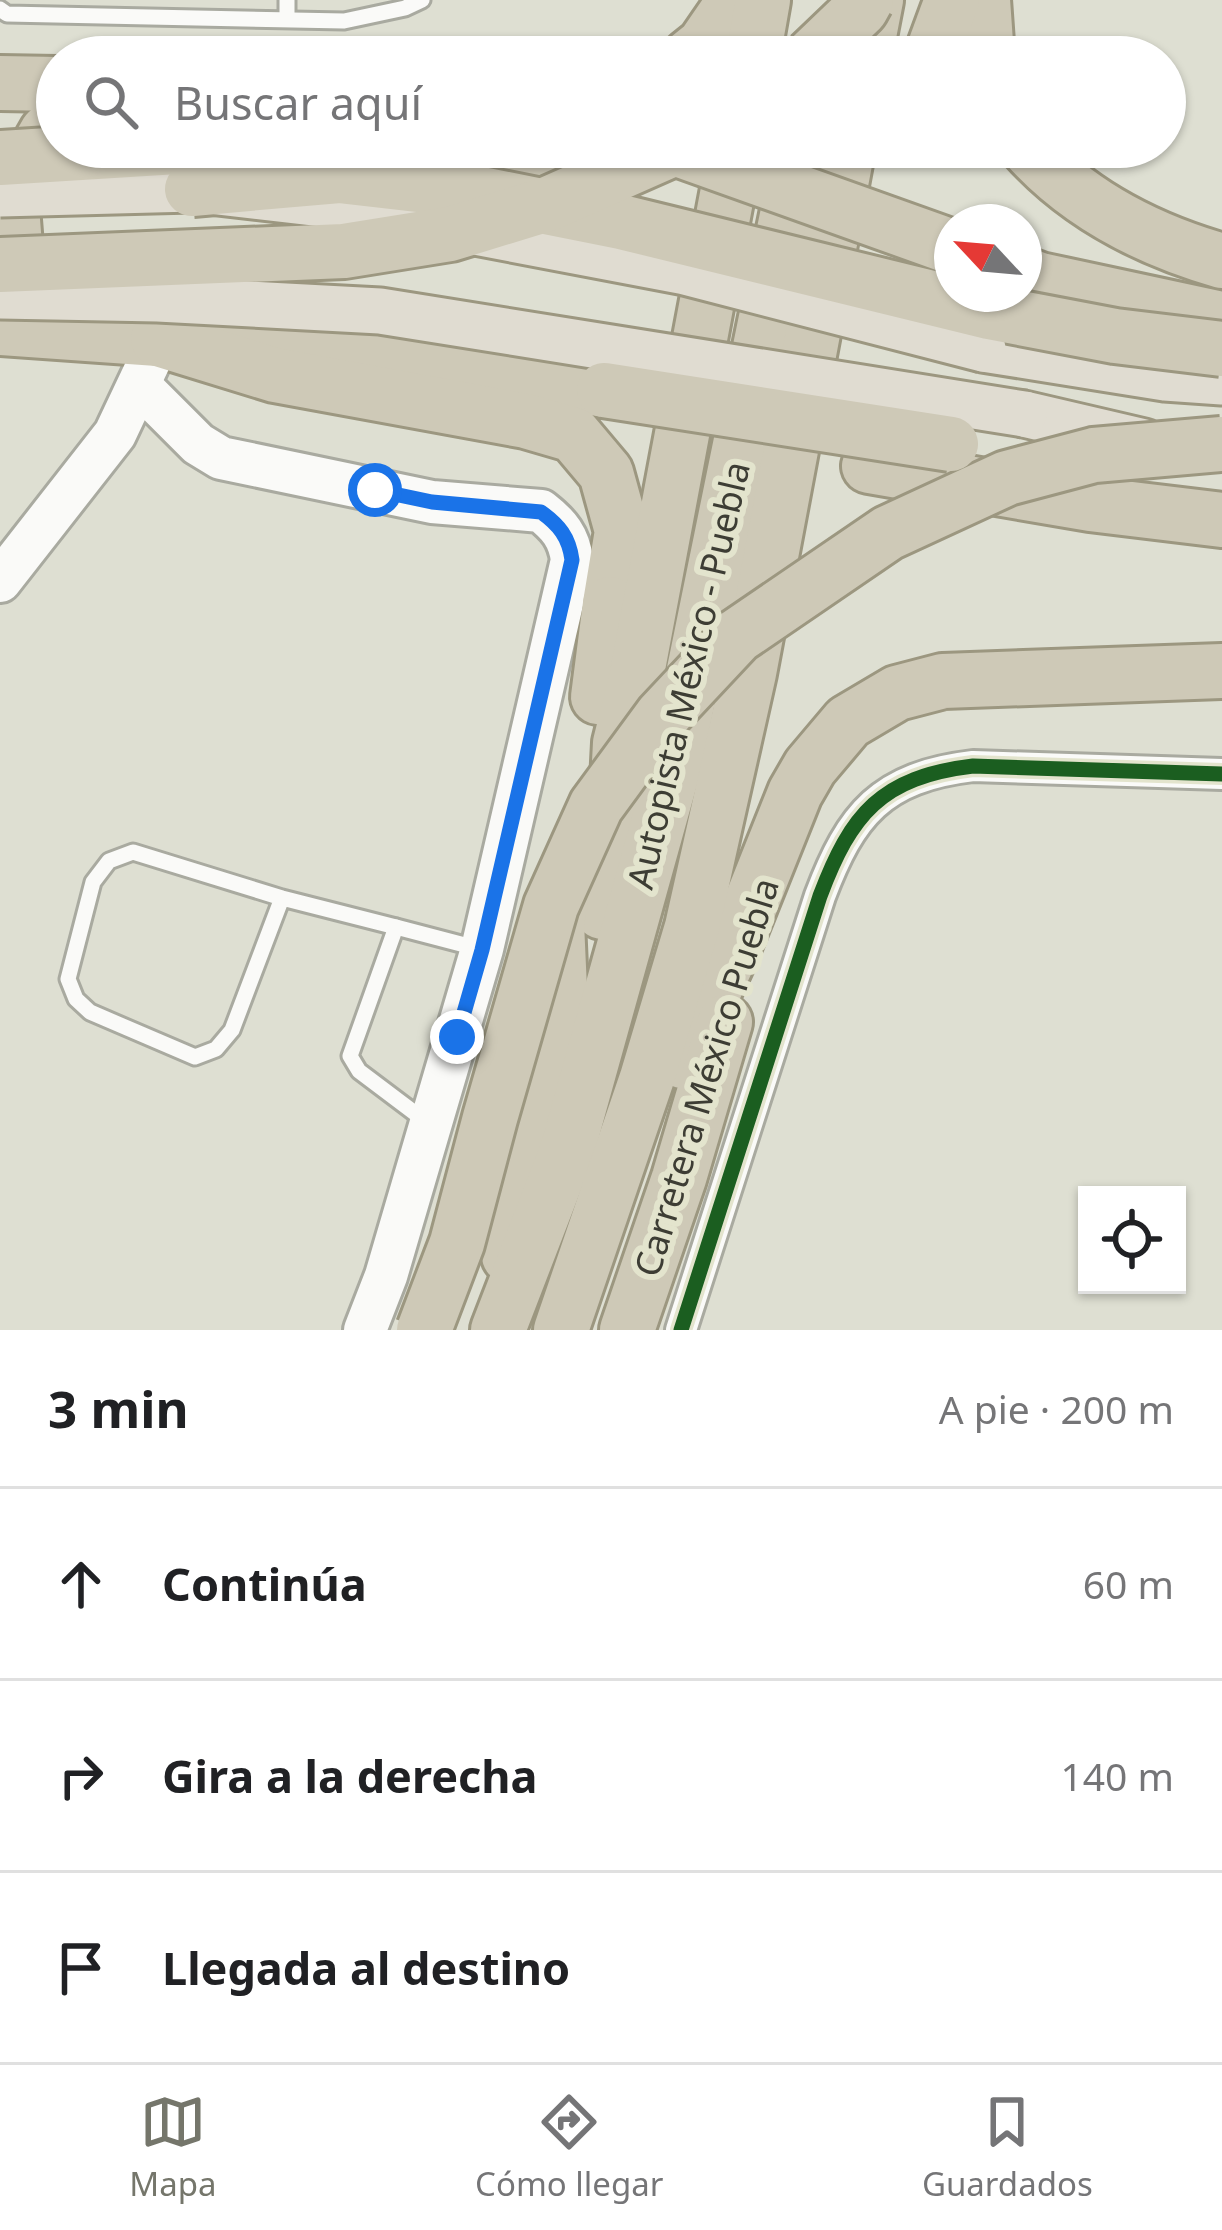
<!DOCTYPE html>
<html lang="es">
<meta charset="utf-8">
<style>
:root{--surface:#fff;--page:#f2f2f2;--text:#202124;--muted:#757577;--line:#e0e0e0;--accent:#75766b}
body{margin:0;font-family:"Noto Sans",sans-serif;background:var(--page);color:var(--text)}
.controls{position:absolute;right:36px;bottom:36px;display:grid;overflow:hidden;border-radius:0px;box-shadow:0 3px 9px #0004}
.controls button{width:108px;height:108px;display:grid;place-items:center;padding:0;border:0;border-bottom:3px solid var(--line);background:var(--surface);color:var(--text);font:60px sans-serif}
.compass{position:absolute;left:934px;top:204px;width:108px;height:108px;border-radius:50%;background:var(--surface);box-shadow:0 3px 9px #0004;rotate:296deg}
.stop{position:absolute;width:36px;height:36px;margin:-27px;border:9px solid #1a73e8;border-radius:50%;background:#fff}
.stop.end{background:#1a73e8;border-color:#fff;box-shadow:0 3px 12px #0008}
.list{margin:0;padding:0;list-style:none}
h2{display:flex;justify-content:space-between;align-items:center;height:156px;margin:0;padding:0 48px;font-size:51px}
h2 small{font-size:39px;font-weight:400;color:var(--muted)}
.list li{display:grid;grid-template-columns:78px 1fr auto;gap:36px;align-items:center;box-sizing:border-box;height:192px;padding:0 48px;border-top:3px solid var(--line)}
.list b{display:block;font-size:45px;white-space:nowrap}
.list em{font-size:39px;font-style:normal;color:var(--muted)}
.icon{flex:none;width:66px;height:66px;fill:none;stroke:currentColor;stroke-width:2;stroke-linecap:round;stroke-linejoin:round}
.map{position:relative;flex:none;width:1222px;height:1330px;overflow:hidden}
.search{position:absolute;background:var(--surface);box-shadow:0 3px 9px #0004;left:36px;right:36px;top:36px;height:132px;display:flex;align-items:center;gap:30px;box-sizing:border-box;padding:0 42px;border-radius:66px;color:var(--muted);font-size:45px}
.sheet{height:732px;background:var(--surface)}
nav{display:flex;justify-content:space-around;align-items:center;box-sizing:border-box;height:168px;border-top:3px solid var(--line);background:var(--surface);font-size:33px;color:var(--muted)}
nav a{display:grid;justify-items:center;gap:6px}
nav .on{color:var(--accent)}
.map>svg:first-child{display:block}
</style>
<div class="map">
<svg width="1222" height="1330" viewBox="0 0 1222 1330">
<rect width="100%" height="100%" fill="#dedfd2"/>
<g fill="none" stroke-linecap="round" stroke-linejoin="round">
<g stroke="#a9aaa0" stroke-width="21">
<g id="lane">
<path d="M287,0V19"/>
<path d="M0,9L7,14L344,21L405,8L422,0"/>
<path d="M282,898L232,1030L216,1049L195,1057L90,1012L76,999L68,979L93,882L109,861L133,852L282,898L396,927L350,1056L359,1071L428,1123"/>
<path d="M396,927L480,949"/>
</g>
</g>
<g stroke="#a9aaa0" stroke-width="36">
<path id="street" d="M681,1330L820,896C851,814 881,777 973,766L1222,774"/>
</g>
<g stroke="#a9aaa0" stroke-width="48">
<g id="secondary">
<path d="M140,386L198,444L221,458L432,502L541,511C559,525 569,537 572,560L482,949L386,1276L365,1330"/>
<path d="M0,581L115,434L149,362"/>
</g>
</g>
<g stroke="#9c9780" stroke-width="51">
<g id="primary">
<path d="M983,349L1165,378L1222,382"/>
<path d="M1024,414L1144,442"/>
</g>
</g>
<g stroke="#9c9780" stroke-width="60">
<g id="highway">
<path d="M983,0L987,57"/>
<path d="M689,57L704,45L735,0"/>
<path d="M753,57L763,0"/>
<path d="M865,57L876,0"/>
<path d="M931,57L952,0"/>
<path d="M0,83L57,84"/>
<path d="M324,147L449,155L575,152L587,147"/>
<path d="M1027,147C1078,204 1149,240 1222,261"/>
<path d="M1024,274L1040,280L1222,319"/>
<path d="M28,309L17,271L11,195L47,132L57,123"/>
<path d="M0,328L158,339L381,347L604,390"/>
<path d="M158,339L275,375L526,421L574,435L606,473L622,531L610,604L621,636"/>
<path d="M869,466L1090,504L1222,520"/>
<path d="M598,697L610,604"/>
<path d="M602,912L615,838L620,743L636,679L736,147"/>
<path d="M682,1061L731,953L795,793L810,767L848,722L897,693L943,681L1222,671"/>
<path d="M509,1256L516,1170L561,1012L557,923L561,902"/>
<path d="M498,1330L567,1151L675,763L801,147"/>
<path d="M561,1330L647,1078L692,927L749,673L848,147"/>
<path d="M627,1330L679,1178L725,1022"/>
</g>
</g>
<use href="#lane" stroke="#fafaf8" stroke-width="15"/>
<use href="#street" stroke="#fafaf8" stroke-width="30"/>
<use href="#secondary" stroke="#fafaf8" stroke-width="42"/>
<use href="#primary" stroke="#e0dcd1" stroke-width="45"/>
<use href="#highway" stroke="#cec9b7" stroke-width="54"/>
<g stroke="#9c9780" stroke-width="51" stroke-linecap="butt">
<g id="primary-bridge">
<path d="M0,194L192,189L339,206L685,272L983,349"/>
<path d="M0,296L158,299L380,311L1024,414"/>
</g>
</g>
<g stroke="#9c9780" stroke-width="60" stroke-linecap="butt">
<g id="highway-bridge">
<path d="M811,57L861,9L866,0"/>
<path d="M672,147L952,247"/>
<path d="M0,158L177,147"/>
<path d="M192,189L339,176L461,190L621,222L989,312L1115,336L1222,349"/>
<path d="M0,265L344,251L450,234L548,204L677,147"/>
<path d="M604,390L951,444"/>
<path d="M424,1330L457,1243L490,1118L551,906L596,806L662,716L737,636L888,533L1007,478L1094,455L1222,444"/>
</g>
</g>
<use href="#primary-bridge" stroke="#e0dcd1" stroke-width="45"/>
<use href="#highway-bridge" stroke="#cec9b7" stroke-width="54"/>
<g stroke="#e3e4cd" stroke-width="22">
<path id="cycleway" d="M681,1330L820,896C851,814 881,777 973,766L1222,774"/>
</g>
<use href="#cycleway" stroke="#1b5e20" stroke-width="15"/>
</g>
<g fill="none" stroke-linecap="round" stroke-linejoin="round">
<path stroke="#1a73e8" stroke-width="15" d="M375,490L432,502L541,512C559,525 569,537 572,560L482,950L457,1037"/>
</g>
<g text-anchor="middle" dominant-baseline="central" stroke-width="12" stroke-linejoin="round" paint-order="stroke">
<g font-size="36" fill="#3d3d34" stroke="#e3e4cd">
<text transform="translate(688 675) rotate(-77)">Autopista México - Puebla</text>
<text transform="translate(706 1077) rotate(-73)">Carretera México Puebla</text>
</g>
</g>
</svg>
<div class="controls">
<button><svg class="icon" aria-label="locate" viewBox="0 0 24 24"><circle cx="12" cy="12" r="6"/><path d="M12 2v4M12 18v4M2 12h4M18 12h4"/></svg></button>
</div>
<svg class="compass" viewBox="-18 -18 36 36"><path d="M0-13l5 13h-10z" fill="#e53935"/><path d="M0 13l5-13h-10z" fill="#757577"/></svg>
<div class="stop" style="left:375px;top:490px"></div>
<div class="stop end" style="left:457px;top:1037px"></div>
<div class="search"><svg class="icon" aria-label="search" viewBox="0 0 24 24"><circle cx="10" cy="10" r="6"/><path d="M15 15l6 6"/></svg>Buscar aquí</div>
</div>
<section class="sheet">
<h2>3 min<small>A pie · 200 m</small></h2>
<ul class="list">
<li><svg class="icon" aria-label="ahead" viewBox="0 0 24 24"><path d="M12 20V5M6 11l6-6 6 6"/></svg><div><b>Continúa</b></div><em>60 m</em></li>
<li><svg class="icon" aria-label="right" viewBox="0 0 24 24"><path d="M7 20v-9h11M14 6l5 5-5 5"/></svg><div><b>Gira a la derecha</b></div><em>140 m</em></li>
<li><svg class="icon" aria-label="arrive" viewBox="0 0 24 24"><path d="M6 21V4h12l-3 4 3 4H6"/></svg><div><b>Llegada al destino</b></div></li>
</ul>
</section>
<nav>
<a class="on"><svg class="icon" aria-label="map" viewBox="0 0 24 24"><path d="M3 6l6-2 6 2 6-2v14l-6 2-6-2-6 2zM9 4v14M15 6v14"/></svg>Mapa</a>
<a><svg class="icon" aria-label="directions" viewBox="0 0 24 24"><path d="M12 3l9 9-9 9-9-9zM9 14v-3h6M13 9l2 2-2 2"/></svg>Cómo llegar</a>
<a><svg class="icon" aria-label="saved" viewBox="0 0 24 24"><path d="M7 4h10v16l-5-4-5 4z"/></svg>Guardados</a>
</nav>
